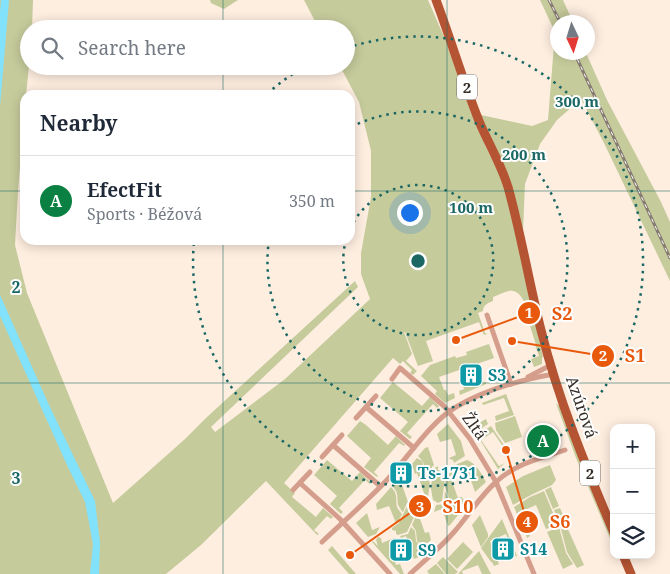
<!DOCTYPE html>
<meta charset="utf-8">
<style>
:root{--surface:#fff;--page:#f2f2f3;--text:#1f2937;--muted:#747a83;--line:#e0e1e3;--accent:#0b8043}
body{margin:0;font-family:"Noto Serif",serif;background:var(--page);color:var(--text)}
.controls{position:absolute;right:15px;bottom:15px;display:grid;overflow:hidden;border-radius:10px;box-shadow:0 2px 12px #0003}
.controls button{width:45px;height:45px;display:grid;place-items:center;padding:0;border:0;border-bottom:1px solid var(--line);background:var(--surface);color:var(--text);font:25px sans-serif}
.compass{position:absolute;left:550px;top:15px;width:45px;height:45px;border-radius:50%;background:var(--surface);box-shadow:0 2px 12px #0003;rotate:176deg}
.you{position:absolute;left:409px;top:212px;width:18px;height:18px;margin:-12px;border:4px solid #fff;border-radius:50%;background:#1a73e8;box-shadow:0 0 0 8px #1a73e833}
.badge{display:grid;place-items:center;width:32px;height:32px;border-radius:50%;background:var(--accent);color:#fff;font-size:16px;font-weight:700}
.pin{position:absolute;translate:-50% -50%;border:2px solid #fff;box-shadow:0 1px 5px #0006}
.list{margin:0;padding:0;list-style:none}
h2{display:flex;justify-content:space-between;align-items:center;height:65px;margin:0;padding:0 20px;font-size:21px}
h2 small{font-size:16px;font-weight:400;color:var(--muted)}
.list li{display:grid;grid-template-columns:32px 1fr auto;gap:15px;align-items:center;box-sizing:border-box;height:90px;padding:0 20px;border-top:1px solid var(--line)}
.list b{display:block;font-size:19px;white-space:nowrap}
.list p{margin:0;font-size:16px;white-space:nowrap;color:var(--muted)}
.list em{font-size:16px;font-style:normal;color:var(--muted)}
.icon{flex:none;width:28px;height:28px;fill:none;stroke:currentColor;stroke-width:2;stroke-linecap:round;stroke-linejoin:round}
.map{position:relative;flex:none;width:670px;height:574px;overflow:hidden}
.search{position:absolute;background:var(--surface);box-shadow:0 2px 12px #0003;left:20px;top:20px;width:335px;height:55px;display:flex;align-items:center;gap:12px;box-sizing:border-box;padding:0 18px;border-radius:28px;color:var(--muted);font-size:19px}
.panel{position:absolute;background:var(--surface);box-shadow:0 2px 12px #0003;left:20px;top:90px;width:335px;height:155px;border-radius:15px}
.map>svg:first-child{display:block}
</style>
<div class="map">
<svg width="670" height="574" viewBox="0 0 670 574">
<rect width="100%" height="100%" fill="#feeee0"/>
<g fill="#c6cb9c">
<path d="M0,0H33L32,29H29V66L26,95H25V110L18,191L15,245L27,293L113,503L185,439L206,418L355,281L358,287L211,427L215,432L285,379L370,299L361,274V253L371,197V151L359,102L340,66H346V29H319L304,0H428L445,39L471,113L485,145L504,183L543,357L542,358V364L534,367L531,359L539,356L535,345H536L530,326L532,325C529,316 524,292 513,291C506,290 499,295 493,297V301C488,303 483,305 483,311L478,313L485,333L487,334L484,335L479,322L426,341L433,361L418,366L405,332H404L412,354L406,361L417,371L413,375L410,373L412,370L403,361L400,364L393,358L284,483L295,493L292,497L316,517L323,508L333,517L331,519L327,516L314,530L319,534L317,535L266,481L201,545L166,574H0Z"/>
<path d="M210,0H238L224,9L211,3Z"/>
<path d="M540,0H563L573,22H558V52L586,53L607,100L661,202L670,222V281L604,143L581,99L557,120L540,144L525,184L523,231L511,183L481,115L532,126L548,120L555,32Z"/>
<path d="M489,344L494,358L439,377L444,390H446L448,395L454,393L455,398L445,403L435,394L437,391L421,376L430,365L455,356L456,358L467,355L466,352Z"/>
<path d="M478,377L480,383L486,382V384L460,395L459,391L464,389L462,383Z"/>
<path d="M393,382L422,406L430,397L439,406L437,408L433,404L407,433L412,437L410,439L400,431L408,422L380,398Z"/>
<path d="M506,394L514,415L496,421L495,416L509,411L504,398L483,405L482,403Z"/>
<path d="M556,403L561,408L614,540V548L576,458Z"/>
<path d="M515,416L522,437L505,443L496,430L495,423Z"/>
<path d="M486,419L488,424L479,430L477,427L474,429L475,433L468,423L469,422L472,427Z"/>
<path d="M360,421L366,425L388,445L396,436L405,445L404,446L399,443L374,472L378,476L377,477L364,467L371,458L347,436Z"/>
<path d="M448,424L461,441L465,456L454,463L453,460L450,459L449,458L456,455L451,439L440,442L437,434Z"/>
<path d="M491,426L504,445V448L493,432L481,440L499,466L505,463L498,469L477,435Z"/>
<path d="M428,447L434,465L432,467L430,480C425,472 426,463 418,456L425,448Z"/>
<path d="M417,458L422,461L424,467L426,475L430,483L428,497L419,499H418L425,496L417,473L415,474L412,464Z"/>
<path d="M327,460L352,481L360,472L371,483L370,484L365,480L339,508L343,512L341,514L330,504L337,496L314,475Z"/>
<path d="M467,460C477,464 481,473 486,482L475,492L467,469L459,472L458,469L455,467L457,464Z"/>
<path d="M550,465L556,480L552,485L531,495L513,505L506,487L523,476Z"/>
<path d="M438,466V470L442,471L445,478L442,501L438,503L433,500L431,489L433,469Z"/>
<path d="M454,471H456L457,473L450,476L458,498L462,497L466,505L464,507L462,505L458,509L460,512L459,514L453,509L449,503L448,494L445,488L446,475Z"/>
<path d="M400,479L408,502L413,501L407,503L403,512C402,512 399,506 398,505C397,498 399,492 392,486Z"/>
<path d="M391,487C399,495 395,499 397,507C398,509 400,512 402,514L398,522L396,523L389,506L377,510L376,504Z"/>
<path d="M551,487L559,506L553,509L545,490Z"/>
<path d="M445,491C451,502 446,505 458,515L450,525L448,526L442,509L434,512L436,505L444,504Z"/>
<path d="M544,491L558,525L546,529L536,505L520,512L530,536L527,538L514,507L530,497Z"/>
<path d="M416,502L419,503L422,507L421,512L414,517L407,532L398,535L396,534V531L392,530V528L399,523L408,504Z"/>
<path d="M560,508L567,525L560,528L554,510Z"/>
<path d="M367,513L372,530L380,527L376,534L368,537L356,523Z"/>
<path d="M480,515L488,534V537L481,547L472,525Z"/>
<path d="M419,516L425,533L429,532L431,540L423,547L417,541L416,531L412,525L415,518Z"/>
<path d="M502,519L517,556L516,557L506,534L490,541L499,564L494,566L492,562H491L481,548Z"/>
<path d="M411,527L415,531L416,541L425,551L417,558L414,559L406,536L401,538L400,536L408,534Z"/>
<path d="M559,527L566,553L573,564L563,569L547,532Z"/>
<path d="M567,527L584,565L577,568L567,552L561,529Z"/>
<path d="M378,537L381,538L382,543L394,538L396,539L389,542L396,565L400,564L404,574H400L372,542L373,541L378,546L376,540Z"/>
<path d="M463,542L473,552L457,569L447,559Z"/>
<path d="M332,546L356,574H349L328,550Z"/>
<path d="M479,551L491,574H482L478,565L462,571L463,574H458Z"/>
<path d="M443,557L458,572L455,574H446L437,563Z"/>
<path d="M436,564L445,574H429L427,571Z"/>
</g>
<g fill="#82e2fb">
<path d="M1,0H9L0,106V12Z"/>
<path d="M0,295L49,405L95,501L100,543L99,574H90L93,544L85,502L67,465L0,316Z"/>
</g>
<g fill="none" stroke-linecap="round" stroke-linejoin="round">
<g stroke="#d59e8c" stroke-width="5">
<path d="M487,315L511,384"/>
<path d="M528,377L551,365"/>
<path d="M392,379L400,368L445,407L470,439L496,482L534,574"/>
<path d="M366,407L414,448"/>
<path d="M356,418L376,396"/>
<path d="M333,445L380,486"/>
<path d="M322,457L342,435"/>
<path d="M300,483L340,519L390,574"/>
<path d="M293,490L310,472"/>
<path d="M322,542C343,522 365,503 386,481C407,459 430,422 456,407C486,389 520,380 554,374"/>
<path d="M410,574C425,560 441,547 454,532C468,516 481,495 496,482C515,464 541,458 565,450"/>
</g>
<g stroke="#b45433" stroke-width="9">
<path d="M436,0C451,40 463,81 479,121C488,143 501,164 508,187C521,234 529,282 541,330C558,399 586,467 614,533"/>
<path d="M623,555L631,574"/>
</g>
<g stroke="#867b71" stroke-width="3">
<g id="rail">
<path d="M549,0L560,22"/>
<path d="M574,52L670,258"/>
</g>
</g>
<use href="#rail" stroke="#fefefe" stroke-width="1" stroke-dasharray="4" stroke-linecap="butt"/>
</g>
<path fill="none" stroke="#1a6763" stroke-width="1" stroke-opacity="0.55" d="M223,0V29M447,0V574M223,66V95M0,191H25M350,191H670M223,240V574M0,383H670"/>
<g fill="none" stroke="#1a6763" stroke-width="2.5" stroke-dasharray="2.5 5">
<path d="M350 229A75 75 0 1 1 346 240"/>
<path d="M351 127A150 150 0 1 1 269 240"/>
<path d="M267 94A225 225 0 0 1 304 67M347 48A225 225 0 1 1 194 241"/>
</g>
<defs>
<g id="building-square" transform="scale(1.25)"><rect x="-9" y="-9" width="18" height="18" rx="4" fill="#0f9aa8" stroke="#fefefe"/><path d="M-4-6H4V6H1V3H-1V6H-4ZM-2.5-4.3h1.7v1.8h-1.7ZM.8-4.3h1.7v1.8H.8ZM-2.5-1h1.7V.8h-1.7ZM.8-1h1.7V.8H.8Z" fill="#fff"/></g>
</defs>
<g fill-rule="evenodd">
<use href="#building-square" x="471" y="375"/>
<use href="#building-square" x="401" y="473"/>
<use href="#building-square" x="503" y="549"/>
<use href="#building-square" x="401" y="550"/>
</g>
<g text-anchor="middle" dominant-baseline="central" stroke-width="4" stroke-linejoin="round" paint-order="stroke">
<g fill="#fefefe" stroke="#716b66" stroke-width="1">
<rect x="457" y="74.5" width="20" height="25" rx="4"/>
<rect x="580" y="460.5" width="20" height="25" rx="4"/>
</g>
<g font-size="15" font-weight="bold" fill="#342c25">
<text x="467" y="87">2</text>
<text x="590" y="473">2</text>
</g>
<g font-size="16" font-weight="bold" fill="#0d838f" stroke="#fefefe" text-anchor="start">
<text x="488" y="375">S3</text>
<text x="418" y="473">Ts-1731</text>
<text x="520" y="549">S14</text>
<text x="418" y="550">S9</text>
</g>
<g font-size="16" fill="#342c25" stroke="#fefefe">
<text transform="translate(582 407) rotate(71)">Azúrová</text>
<text transform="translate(475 426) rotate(54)">Žltá</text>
</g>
</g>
<g font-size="16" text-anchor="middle" font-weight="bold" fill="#1a6763" stroke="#fefefe" stroke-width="4" stroke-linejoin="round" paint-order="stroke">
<text x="16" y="293">2</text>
<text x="16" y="484">3</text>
</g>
<circle cx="418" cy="261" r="8" fill="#1a6763" stroke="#fefefe" stroke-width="2.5"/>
<g font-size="15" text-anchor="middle" font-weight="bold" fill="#1a6763" stroke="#fefefe" stroke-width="4" stroke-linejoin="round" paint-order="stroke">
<text x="577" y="107">300 m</text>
<text x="524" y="160">200 m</text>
<text x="471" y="213">100 m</text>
</g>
<path fill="none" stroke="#e8590c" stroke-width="2" d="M456 340L529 313M512 341L603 356M350 555L420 506M506 450L527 522"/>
<g fill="#e8590c" stroke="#fefefe" stroke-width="2">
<circle cx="456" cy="340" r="5"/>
<circle cx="512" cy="341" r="5"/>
<circle cx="350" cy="555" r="5"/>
<circle cx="506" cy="450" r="5"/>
<circle cx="529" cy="313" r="12"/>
<circle cx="603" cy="356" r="12"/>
<circle cx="420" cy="506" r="12"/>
<circle cx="527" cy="522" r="12"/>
</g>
<g font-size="15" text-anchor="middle" font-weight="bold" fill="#fff">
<text x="529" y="318">1</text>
<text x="603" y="361">2</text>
<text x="420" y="512">3</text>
<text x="527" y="527">4</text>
</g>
<g font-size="18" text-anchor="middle" font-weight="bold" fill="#e8590c" stroke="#fefefe" stroke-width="4" stroke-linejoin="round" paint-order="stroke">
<text x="562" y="320">S2</text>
<text x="635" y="362">S1</text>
<text x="458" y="513">S10</text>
<text x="560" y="528">S6</text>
</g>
</svg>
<div class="controls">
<button>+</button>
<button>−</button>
<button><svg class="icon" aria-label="layers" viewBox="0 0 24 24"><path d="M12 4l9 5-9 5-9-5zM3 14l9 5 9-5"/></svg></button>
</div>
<svg class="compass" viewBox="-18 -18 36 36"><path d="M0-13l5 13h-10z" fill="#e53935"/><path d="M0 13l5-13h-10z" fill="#747a83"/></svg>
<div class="you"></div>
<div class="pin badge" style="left:543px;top:441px">A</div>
<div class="search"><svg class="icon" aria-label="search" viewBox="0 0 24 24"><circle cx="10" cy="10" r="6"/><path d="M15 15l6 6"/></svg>Search here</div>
<section class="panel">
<h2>Nearby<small></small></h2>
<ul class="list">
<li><span class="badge">A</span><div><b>EfectFit</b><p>Sports · Béžová</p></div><em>350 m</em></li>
</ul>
</section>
</div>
